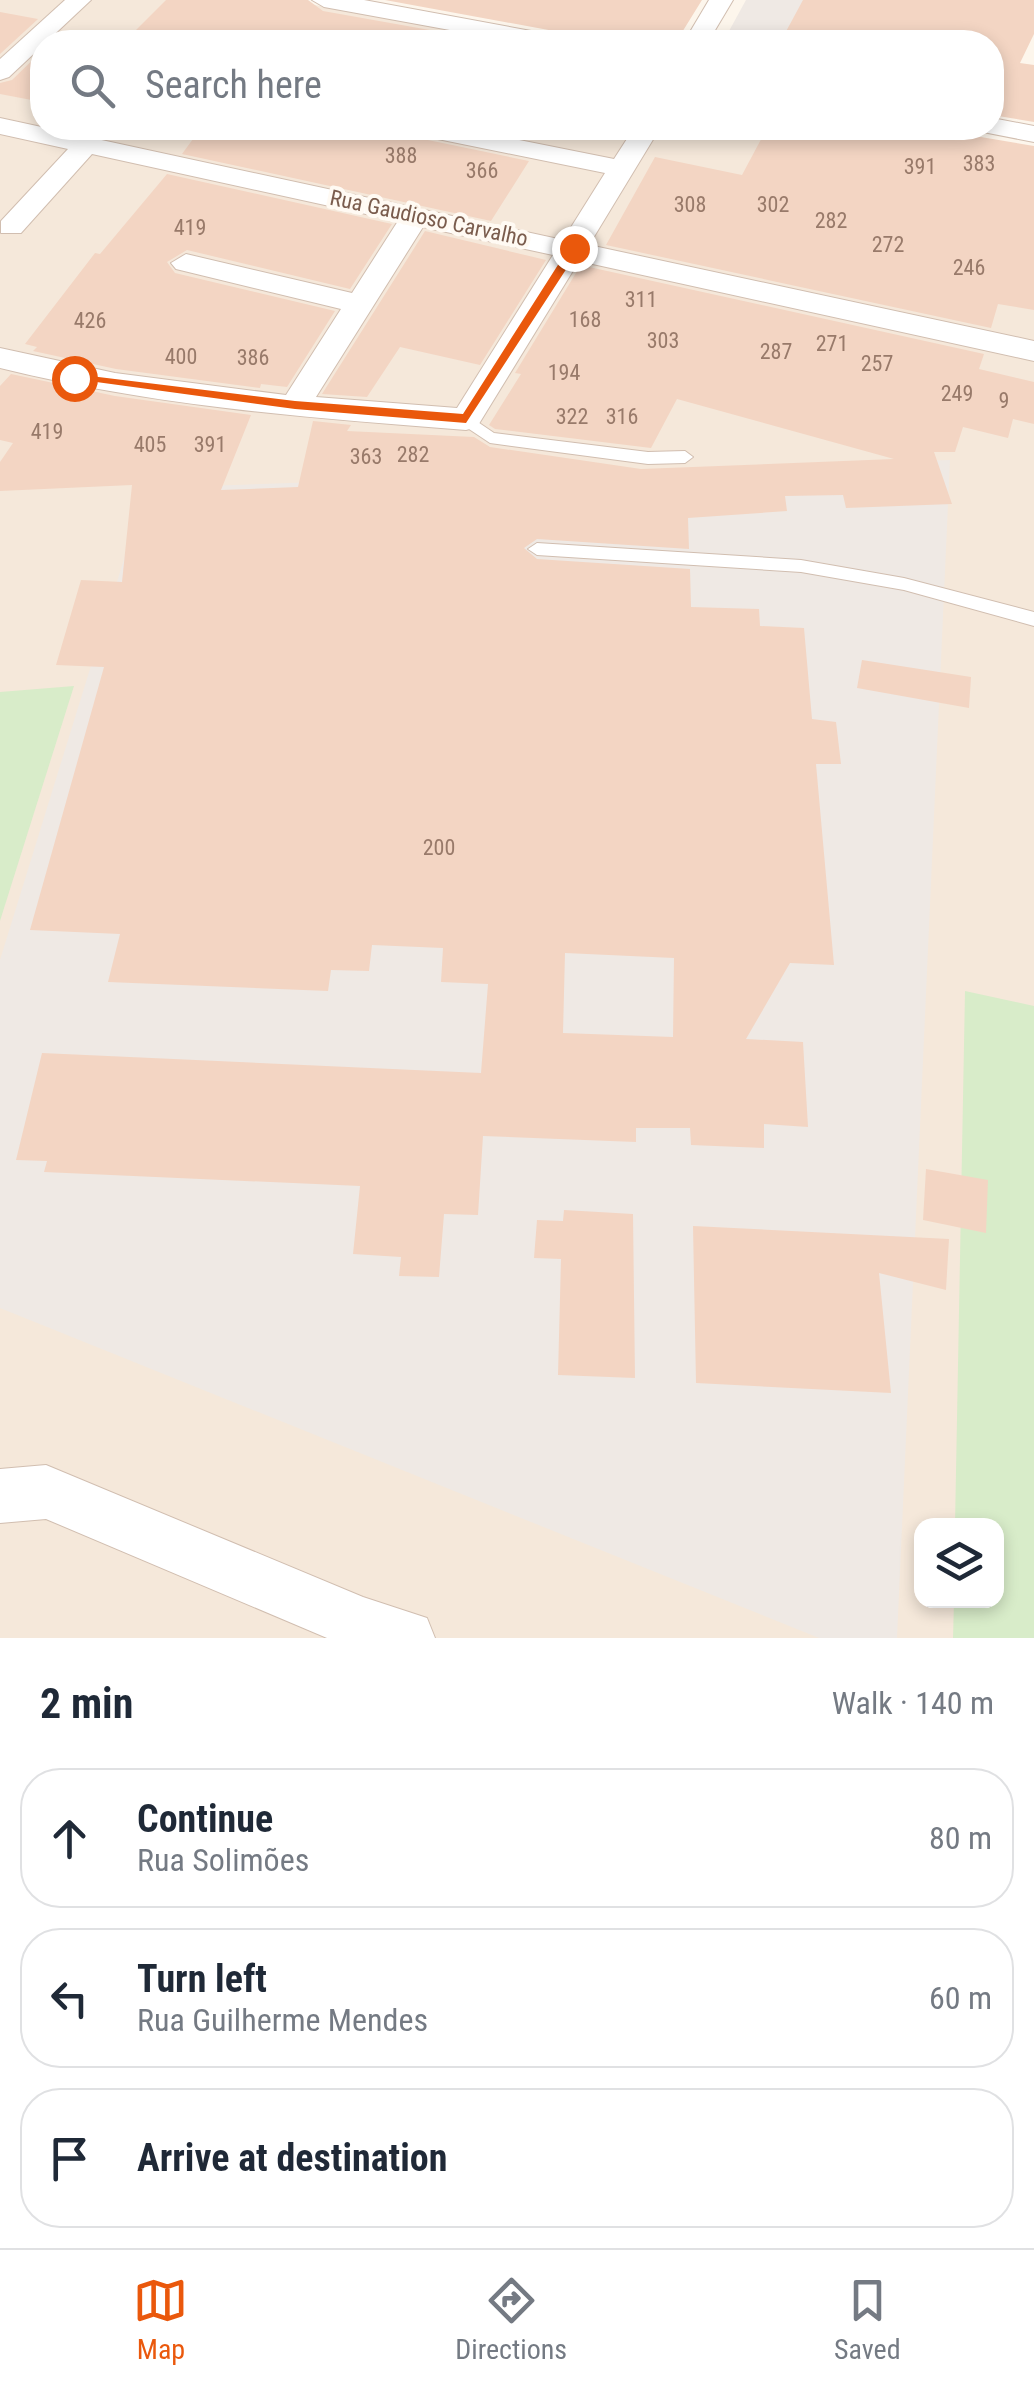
<!DOCTYPE html>
<meta charset="utf-8">
<style>
:root{--surface:#fff;--page:#f6f6f7;--text:#1f2937;--muted:#747a83;--line:#e0e1e3;--accent:#ea580c}
body{margin:0;font-family:"Roboto Condensed",sans-serif;background:var(--page);color:var(--text)}
.controls{position:absolute;right:30px;bottom:30px;display:grid;overflow:hidden;border-radius:20px;box-shadow:0 5px 15px #0003}
.controls button{width:90px;height:90px;display:grid;place-items:center;padding:0;border:0;border-bottom:2px solid var(--line);background:var(--surface);color:var(--text);font:50px sans-serif}
.stop{position:absolute;width:30px;height:30px;margin:-22px;border:8px solid #ea580c;border-radius:50%;background:#fff}
.stop.end{background:#ea580c;border-color:#fff;box-shadow:0 2px 10px #0008}
.list{margin:0;padding:0;list-style:none}
h2{display:flex;justify-content:space-between;align-items:center;height:130px;margin:0;padding:0 40px;font-size:42px}
h2 small{font-size:32px;font-weight:400;color:var(--muted)}
.list li{display:grid;grid-template-columns:65px 1fr auto;gap:30px;align-items:center;box-sizing:border-box;height:140px;margin:0 20px 20px;padding:0 20px;border:2px solid var(--line);border-radius:40px}
.list b{display:block;font-size:38px;white-space:nowrap}
.list p{margin:0;font-size:32px;white-space:nowrap;color:var(--muted)}
.list em{font-size:32px;font-style:normal;color:var(--muted)}
.icon{flex:none;width:55px;height:55px;fill:none;stroke:currentColor;stroke-width:2;stroke-linecap:round;stroke-linejoin:round}
.map{position:relative;flex:none;width:1034px;height:1638px;overflow:hidden}
.search{position:absolute;background:var(--surface);box-shadow:0 5px 15px #0003;left:30px;right:30px;top:30px;height:110px;display:flex;align-items:center;gap:25px;box-sizing:border-box;padding:0 35px;border-radius:40px;color:var(--muted);font-size:38px}
.sheet{height:610px;background:var(--surface)}
nav{display:flex;justify-content:space-around;align-items:center;box-sizing:border-box;height:140px;border-top:2px solid var(--line);background:var(--surface);font-size:28px;color:var(--muted)}
nav a{display:grid;justify-items:center;gap:5px}
nav .on{color:var(--accent)}
.map>svg:first-child{display:block}
</style>
<div class="map">
<svg width="1034" height="1638" viewBox="0 0 1034 1638">
<rect width="100%" height="100%" fill="#fdf6ec"/>
<path fill="#f5e8da" fill-rule="evenodd" d="M0,0H288L516,42H42V128H934L1034,148V1638H0ZM922,1526H996V1600H922Z"/>
<g fill="#efe9e4">
<path d="M746,0H886L865,42H723Z"/>
<path d="M950,460L897,1638H819L0,1308V960L146,488Z"/>
</g>
<g fill="#d8ecc9">
<path d="M74,686L0,921V692Z"/>
<path d="M965,991L1034,1006V1638H953L954,1601L996,1600V1526L955,1525Z"/>
</g>
<g fill="#f3d5c3" fill-rule="evenodd">
<path d="M166,0H308L323,11L497,42H124Z"/>
<path d="M385,0H702L676,42H568L554,31Z"/>
<path d="M803,0H1034V34L1020,63L1034,65V122L992,115V42L935,35L931,42H815L783,37Z"/>
<path d="M0,12L38,19L0,54Z"/>
<path d="M42,51V102L0,94V83L12,80Z"/>
<path d="M201,128L341,132L343,128H370L529,161L491,221L182,154Z"/>
<path d="M767,128H927L1034,146V310L998,304L991,328L606,245L655,157L742,175Z"/>
<path d="M167,174L392,224L350,289L187,250L167,262L175,273L335,311L287,387L261,384L260,388L116,369L33,351L37,347L25,344L95,253L100,254Z"/>
<path d="M425,231L546,260L480,365L400,347L367,397L322,394Z"/>
<path d="M589,267L984,354L979,369L1034,382V424L1013,419L1008,438L963,427L955,452H934L952,504L846,508L843,495L785,496L787,511L688,518L689,549L537,539L524,548L537,559L690,569L691,607L759,609L760,626L804,628L812,719L836,722L841,764H816L834,965L790,963L746,1039L803,1042L808,1127L764,1124V1148L691,1145L690,1128H636V1142L483,1136L478,1215L444,1214L439,1277L399,1276L401,1257L353,1254L360,1186L44,1172L47,1161L16,1160L42,1053L481,1073L488,984L441,982L443,948L372,945L369,971L331,970L328,991L108,982L120,934L30,930L104,667L56,665L81,580L122,582L132,485L0,491V462L13,443L0,440V386L11,374L115,396L251,415L221,490L298,487L313,421L351,425L347,431L474,437L490,447L641,469L894,459L677,399L651,448L495,429L489,425L521,374L515,373L579,268ZM565,953L674,958L673,1037L563,1033Z"/>
<path d="M862,660L971,677L969,708L857,688Z"/>
<path d="M926,1169L988,1180L986,1233L923,1220Z"/>
<path d="M564,1210L633,1214L635,1378L558,1375L561,1259L534,1258L537,1220L563,1221Z"/>
<path d="M693,1226L949,1239L946,1290L879,1273L891,1393L696,1383Z"/>
</g>
<g fill="none" stroke-linecap="round" stroke-linejoin="round">
<g stroke="#d1beb0" stroke-width="2">
<g id="service">
<path d="M466,414L494,433L648,452L685,451L693,457L685,463L648,464L490,443L460,423V415Z"/>
<path d="M537,543L801,560L904,578L1034,612V626L904,590L801,572L537,555L528,549Z"/>
</g>
</g>
<g stroke="#d1beb0" stroke-width="2">
<g id="minor">
<path d="M65,0H91L9,77L0,80V59Z"/>
<path d="M312,0H364L553,35L565,42H515L324,7Z"/>
<path d="M709,0H733L708,42H684Z"/>
<path d="M0,118L563,240L605,173L423,136L410,128H460L614,159L634,128H660L589,245L1034,341V361L579,261L477,427L466,430C309,418 153,406 0,368V348L115,373L286,395L341,309L176,269L171,263L186,254L352,293L398,221L92,154L21,233H1V221L68,149L0,134ZM423,227L553,255L457,408L316,397Z"/>
<path d="M992,118L1034,126V142L983,132L980,128H992Z"/>
<path d="M46,1465L363,1597L427,1618L435,1638H327L46,1519L0,1523V1469Z"/>
</g>
</g>
<use href="#service" fill="#fff" fill-rule="evenodd"/>
<use href="#minor" fill="#fff" fill-rule="evenodd"/>
</g>
<path fill="#ea580c" d="M570,246L580,248L466,423L295,409L67,378L74,374L295,401L463,414Z"/>
<g text-anchor="middle" dominant-baseline="central" stroke-width="8" stroke-linejoin="round" paint-order="stroke">
<g font-size="22" fill="#987a6a">
<text x="401" y="155">388</text>
<text x="979" y="163">383</text>
<text x="920" y="166">391</text>
<text x="482" y="170">366</text>
<text x="690" y="204">308</text>
<text x="773" y="204">302</text>
<text x="831" y="220">282</text>
<text x="190" y="227">419</text>
<text x="888" y="244">272</text>
<text x="969" y="267">246</text>
<text x="641" y="299">311</text>
<text x="585" y="319">168</text>
<text x="90" y="320">426</text>
<text x="663" y="340">303</text>
<text x="832" y="343">271</text>
<text x="776" y="351">287</text>
<text x="181" y="356">400</text>
<text x="253" y="357">386</text>
<text x="877" y="363">257</text>
<text x="564" y="372">194</text>
<text x="957" y="393">249</text>
<text x="1004" y="400">9</text>
<text x="572" y="416">322</text>
<text x="622" y="416">316</text>
<text x="47" y="431">419</text>
<text x="150" y="444">405</text>
<text x="210" y="444">391</text>
<text x="413" y="454">282</text>
<text x="366" y="456">363</text>
<text x="439" y="847">200</text>
</g>
<g font-size="22" fill="#7a5c4d" stroke="#fffaf3">
<text transform="translate(429 218) rotate(12)">Rua Gaudioso Carvalho</text>
</g>
</g>
</svg>
<div class="controls">
<button><svg class="icon" aria-label="layers" viewBox="0 0 24 24"><path d="M12 4l9 5-9 5-9-5zM3 14l9 5 9-5"/></svg></button>
</div>
<div class="stop" style="left:74px;top:378px"></div>
<div class="stop end" style="left:574px;top:248px"></div>
<div class="search"><svg class="icon" aria-label="search" viewBox="0 0 24 24"><circle cx="10" cy="10" r="6"/><path d="M15 15l6 6"/></svg>Search here</div>
</div>
<section class="sheet">
<h2>2 min<small>Walk · 140 m</small></h2>
<ul class="list">
<li><svg class="icon" aria-label="ahead" viewBox="0 0 24 24"><path d="M12 20V5M6 11l6-6 6 6"/></svg><div><b>Continue</b><p>Rua Solimões</p></div><em>80 m</em></li>
<li><svg class="icon" aria-label="left" viewBox="0 0 24 24"><path d="M17 20v-9H6M10 6l-5 5 5 5"/></svg><div><b>Turn left</b><p>Rua Guilherme Mendes</p></div><em>60 m</em></li>
<li><svg class="icon" aria-label="arrive" viewBox="0 0 24 24"><path d="M6 21V4h12l-3 4 3 4H6"/></svg><div><b>Arrive at destination</b></div></li>
</ul>
</section>
<nav>
<a class="on"><svg class="icon" aria-label="map" viewBox="0 0 24 24"><path d="M3 6l6-2 6 2 6-2v14l-6 2-6-2-6 2zM9 4v14M15 6v14"/></svg>Map</a>
<a><svg class="icon" aria-label="directions" viewBox="0 0 24 24"><path d="M12 3l9 9-9 9-9-9zM9 14v-3h6M13 9l2 2-2 2"/></svg>Directions</a>
<a><svg class="icon" aria-label="saved" viewBox="0 0 24 24"><path d="M7 4h10v16l-5-4-5 4z"/></svg>Saved</a>
</nav>
